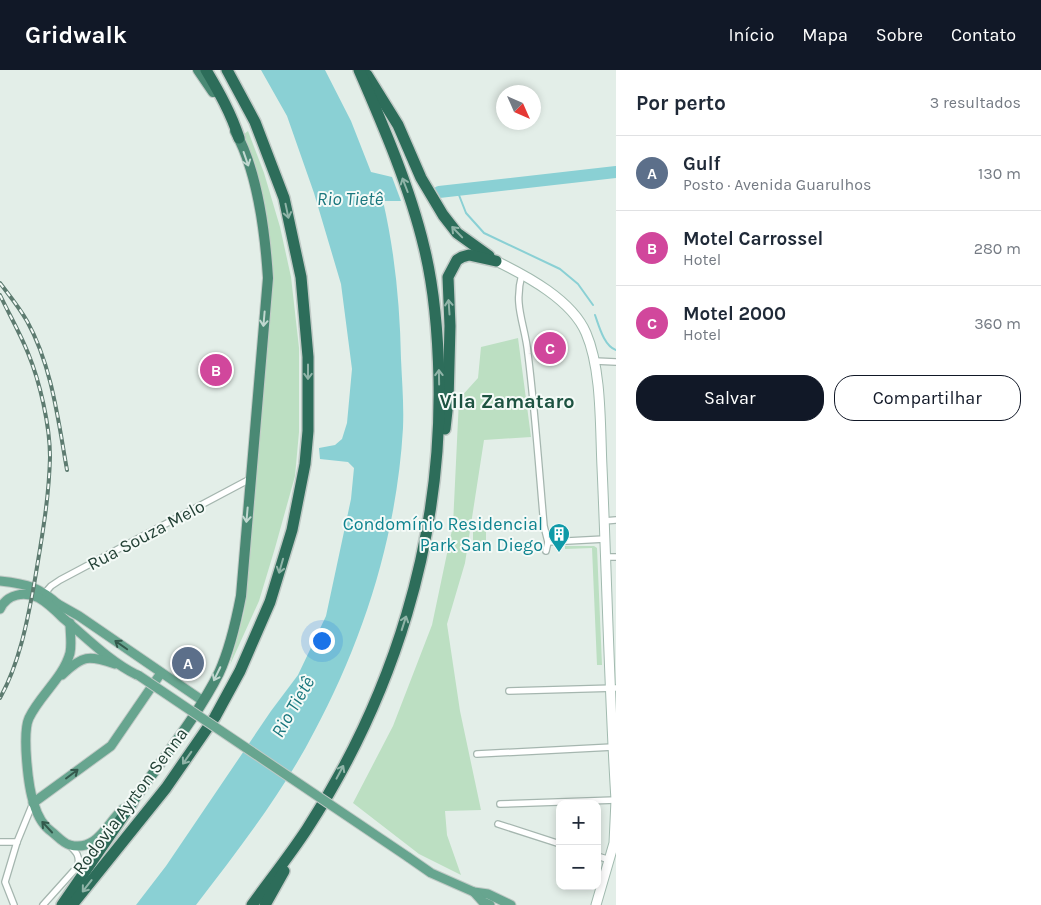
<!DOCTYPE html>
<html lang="pt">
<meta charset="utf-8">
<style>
:root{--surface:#fff;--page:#f6f6f7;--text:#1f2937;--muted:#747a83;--line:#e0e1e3;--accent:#111827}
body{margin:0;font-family:Karla,sans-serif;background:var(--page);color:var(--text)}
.controls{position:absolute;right:15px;bottom:15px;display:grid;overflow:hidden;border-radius:10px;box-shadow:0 2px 8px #0003}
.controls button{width:45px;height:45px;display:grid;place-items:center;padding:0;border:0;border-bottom:1px solid var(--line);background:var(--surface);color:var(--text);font:25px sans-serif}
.compass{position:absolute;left:496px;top:15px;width:45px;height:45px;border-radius:50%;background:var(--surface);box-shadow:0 2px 8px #0003;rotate:135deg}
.you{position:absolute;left:321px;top:570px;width:18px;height:18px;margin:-12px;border:4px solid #fff;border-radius:50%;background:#1a73e8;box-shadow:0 0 0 8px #1a73e833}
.badge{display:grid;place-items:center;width:32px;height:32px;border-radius:50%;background:var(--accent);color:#fff;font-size:16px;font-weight:700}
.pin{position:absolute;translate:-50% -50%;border:2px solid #fff;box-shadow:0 1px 5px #0006}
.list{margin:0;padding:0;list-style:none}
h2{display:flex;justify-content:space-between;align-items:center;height:65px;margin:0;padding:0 20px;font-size:21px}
h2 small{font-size:16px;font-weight:400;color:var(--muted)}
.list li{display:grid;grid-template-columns:32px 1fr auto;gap:15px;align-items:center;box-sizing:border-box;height:75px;padding:0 20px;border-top:1px solid var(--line)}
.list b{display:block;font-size:19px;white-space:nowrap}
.list p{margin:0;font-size:16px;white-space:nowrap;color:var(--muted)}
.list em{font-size:16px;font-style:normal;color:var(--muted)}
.actions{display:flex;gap:10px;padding:15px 20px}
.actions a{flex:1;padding:11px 0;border:1px solid var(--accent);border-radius:20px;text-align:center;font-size:18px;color:var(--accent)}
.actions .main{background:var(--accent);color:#fff}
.map{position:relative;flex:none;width:616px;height:835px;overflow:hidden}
header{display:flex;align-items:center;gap:30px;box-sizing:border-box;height:70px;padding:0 25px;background:var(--accent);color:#fff}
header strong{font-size:24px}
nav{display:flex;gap:28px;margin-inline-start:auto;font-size:18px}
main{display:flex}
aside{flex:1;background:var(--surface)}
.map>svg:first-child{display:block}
</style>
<header>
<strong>Gridwalk</strong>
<nav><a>Início</a><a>Mapa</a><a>Sobre</a><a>Contato</a></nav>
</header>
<main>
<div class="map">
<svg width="616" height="835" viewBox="0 0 616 835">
<rect width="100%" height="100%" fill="#e3eee8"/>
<g fill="#bcdfc2">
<path d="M248,61L264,103L280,157L291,207L299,278V362L295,406L275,478L259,531L230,595L244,542L273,207L267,148L255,94L243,65Z"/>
<path d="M518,268L531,367L484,370L465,493L447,554L460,641L481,740L445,741L447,765L461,805L419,784L353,733L393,656L432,555L453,455L459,329L478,308L481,277Z"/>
<rect x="473" y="458" width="13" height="24"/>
<path d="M565,476H594L597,478L602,595H597L592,478L565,479Z"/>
</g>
<path fill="#8ad0d4" d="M261,0H325L351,51L371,102L392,107L401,131H383C395,183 400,236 401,289C402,312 404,335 403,358C397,464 364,569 314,662C282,724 238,780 196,835H136L166,796L271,641L298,605L326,546L351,429L354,398L348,392L320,389L319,378L335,375L342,369L347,353L352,299L341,214L314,123L287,46Z"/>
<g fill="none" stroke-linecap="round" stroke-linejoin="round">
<g stroke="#8ad0d4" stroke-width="2">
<path d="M457,120L466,143L484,163L560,199L578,214L593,235"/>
<path d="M595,245C599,256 604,276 616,280"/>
</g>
<path stroke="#8ad0d4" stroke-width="12" d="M439,122L616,102"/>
<g stroke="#a5b6af" stroke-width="8">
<g id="minor">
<path d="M522,204C513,237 525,253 528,284C535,341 539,399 544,456L548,472L546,481"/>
<path d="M595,291L616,292"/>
<path d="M604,451L616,450"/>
<path d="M548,472L605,469"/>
<path d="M605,487H616"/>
<path d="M44,524L51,516L60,510L250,409"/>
<path d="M509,621L616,618"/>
<path d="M477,684L613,677"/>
<path d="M500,734L616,730"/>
<path d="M498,754L560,774"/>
<path d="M0,772H17"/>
<path d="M597,786L610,790"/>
<path d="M14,835L5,812L17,772L33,733"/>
<path d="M43,835L78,796C80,785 76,782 69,775"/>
</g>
</g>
<g stroke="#a1baaf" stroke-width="11">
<path id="secondary" d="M496,191C527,206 572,230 586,263C602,300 600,357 602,397C607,508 609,619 616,730L614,773L596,835"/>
</g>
<g stroke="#c1cac6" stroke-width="11">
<g id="primary">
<path d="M0,511C28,514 39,517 60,536"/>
<path d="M56,533L79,546L203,631"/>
<path d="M0,539C7,524 24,521 39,528C48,533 56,541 63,548C87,568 109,591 137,605"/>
<path d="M70,553C70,563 72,574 70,583C63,608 40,625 29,648C22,663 28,717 34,734C37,744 43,756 52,762C57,766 64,774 70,775C97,782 107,753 123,739"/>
<path d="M62,605C83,585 88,585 115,594"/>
<path d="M33,733L111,676L161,603"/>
<path d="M408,787L431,803L474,822L488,824L511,835"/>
<path d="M474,822L483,832L490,835"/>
</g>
</g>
<g stroke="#c1cac6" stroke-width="12">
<g id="trunk">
<path d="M198,0L213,22"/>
<path d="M132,733C160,692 197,647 219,603C230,579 236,552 241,526L268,208C265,161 258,102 235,61"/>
</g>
</g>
<g stroke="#c1cac6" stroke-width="14">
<g id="motorway">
<path d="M206,0C219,22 231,43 239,68"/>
<path d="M367,5L398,55L421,108L443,145L457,163L489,186"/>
<path d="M445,359L448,332L450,256L448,207L457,190L462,187L469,185L496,191"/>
<path d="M62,835L132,733"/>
<path d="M72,835L166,718L215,647L240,601L270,532L292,460L305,394L308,361V287L301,207L284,128L255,52L227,0"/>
<path d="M252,835C270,810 290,785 307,759C394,625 442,470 439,310C438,265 435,221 424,177C410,118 383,55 359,0"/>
<path d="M265,835L284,801"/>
</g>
</g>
<use href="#minor" stroke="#fff" stroke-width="5.5"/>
<use href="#secondary" stroke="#fff" stroke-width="9"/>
<use href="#primary" stroke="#67a58f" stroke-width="9"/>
<use href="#trunk" stroke="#4a8974" stroke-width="10"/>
<use href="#motorway" stroke="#2d6d5a" stroke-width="11"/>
<g stroke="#5d7b70" stroke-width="4">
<g id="rail">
<path d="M0,213C9,225 19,237 27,251C52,296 58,350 67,400"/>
<path d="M0,225C9,244 20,263 28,283C40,312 50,356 50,387C49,430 41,473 34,515C27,553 19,594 0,628"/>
</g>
</g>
<use href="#rail" stroke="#f4faf7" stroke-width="2" stroke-dasharray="5.5" stroke-linecap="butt"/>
<g stroke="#c1cac6" stroke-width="11" stroke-linecap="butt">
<path id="primary-bridge" d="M138,605L408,787"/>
</g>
<use href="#primary-bridge" stroke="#67a58f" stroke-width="9"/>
</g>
<defs><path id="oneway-shaft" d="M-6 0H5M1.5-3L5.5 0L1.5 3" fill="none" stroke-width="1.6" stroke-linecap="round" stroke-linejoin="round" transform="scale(1.25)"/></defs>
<g stroke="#c1d8d0">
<use href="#oneway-shaft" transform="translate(246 89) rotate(71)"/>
<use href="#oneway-shaft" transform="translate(264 249) rotate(95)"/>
<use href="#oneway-shaft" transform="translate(247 445) rotate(95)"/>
<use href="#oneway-shaft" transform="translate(217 604) rotate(116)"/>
</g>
<g stroke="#90b4a8">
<use href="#oneway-shaft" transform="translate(405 115) rotate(-111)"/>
<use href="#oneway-shaft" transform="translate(287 141) rotate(78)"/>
<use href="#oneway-shaft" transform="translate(457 162) rotate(-134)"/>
<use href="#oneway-shaft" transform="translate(449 237) rotate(-94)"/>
<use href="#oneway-shaft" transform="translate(308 302) rotate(90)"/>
<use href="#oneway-shaft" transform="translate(439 307) rotate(-91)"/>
<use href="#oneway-shaft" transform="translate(281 496) rotate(106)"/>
<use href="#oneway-shaft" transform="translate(404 553) rotate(-72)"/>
<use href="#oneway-shaft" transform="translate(187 688) rotate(125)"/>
<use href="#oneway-shaft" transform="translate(340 702) rotate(-62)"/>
<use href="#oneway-shaft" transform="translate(87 816) rotate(128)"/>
</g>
<g stroke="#33594c">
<use href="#oneway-shaft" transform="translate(121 575) rotate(-145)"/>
<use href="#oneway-shaft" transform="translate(72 704) rotate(-37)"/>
<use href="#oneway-shaft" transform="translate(47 757) rotate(-133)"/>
</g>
<defs>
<g id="building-pin" transform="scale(1.125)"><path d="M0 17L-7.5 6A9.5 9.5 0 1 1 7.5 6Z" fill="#0f9aa8" stroke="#f4faf7"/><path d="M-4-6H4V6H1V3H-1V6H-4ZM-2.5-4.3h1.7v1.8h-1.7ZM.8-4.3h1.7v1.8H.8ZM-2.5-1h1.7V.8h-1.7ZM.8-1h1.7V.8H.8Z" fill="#fff"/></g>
</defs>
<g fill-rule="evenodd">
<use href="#building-pin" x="559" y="464"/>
</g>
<g text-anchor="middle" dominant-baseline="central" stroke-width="4" stroke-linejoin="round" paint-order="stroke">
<g font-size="18" fill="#0d838f" stroke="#f4faf7" text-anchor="end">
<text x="543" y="454">Condomínio Residencial<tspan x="543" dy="21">Park San Diego</tspan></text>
</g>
<g font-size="18" fill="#224035" stroke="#f4faf7">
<text transform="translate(146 465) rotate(-28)">Rua Souza Melo</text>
<text transform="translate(130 731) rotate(-53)">Rodovia Ayrton Senna</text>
</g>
<g font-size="19" font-style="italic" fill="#1a777e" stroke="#f4faf7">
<text x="350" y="129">Rio Tietê</text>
<text transform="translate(293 637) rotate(-60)">Rio Tietê</text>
</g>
<g font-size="20" font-weight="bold" fill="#1d5341" stroke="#f4faf7">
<text x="507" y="331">Vila Zamataro</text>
</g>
</g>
</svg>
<div class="controls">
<button>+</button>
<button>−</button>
</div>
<svg class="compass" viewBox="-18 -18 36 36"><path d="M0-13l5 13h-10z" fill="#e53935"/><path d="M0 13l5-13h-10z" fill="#747a83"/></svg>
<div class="you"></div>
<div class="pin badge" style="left:188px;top:593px;background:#5c6f8a">A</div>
<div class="pin badge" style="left:216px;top:300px;background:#d1479c">B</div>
<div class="pin badge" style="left:550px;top:278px;background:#d1479c">C</div>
</div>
<aside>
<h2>Por perto<small>3 resultados</small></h2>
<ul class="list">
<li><span class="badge" style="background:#5c6f8a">A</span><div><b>Gulf</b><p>Posto · Avenida Guarulhos</p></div><em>130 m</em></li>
<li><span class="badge" style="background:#d1479c">B</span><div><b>Motel Carrossel</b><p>Hotel</p></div><em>280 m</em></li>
<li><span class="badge" style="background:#d1479c">C</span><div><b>Motel 2000</b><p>Hotel</p></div><em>360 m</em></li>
</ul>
<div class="actions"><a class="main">Salvar</a><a>Compartilhar</a></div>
</aside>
</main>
